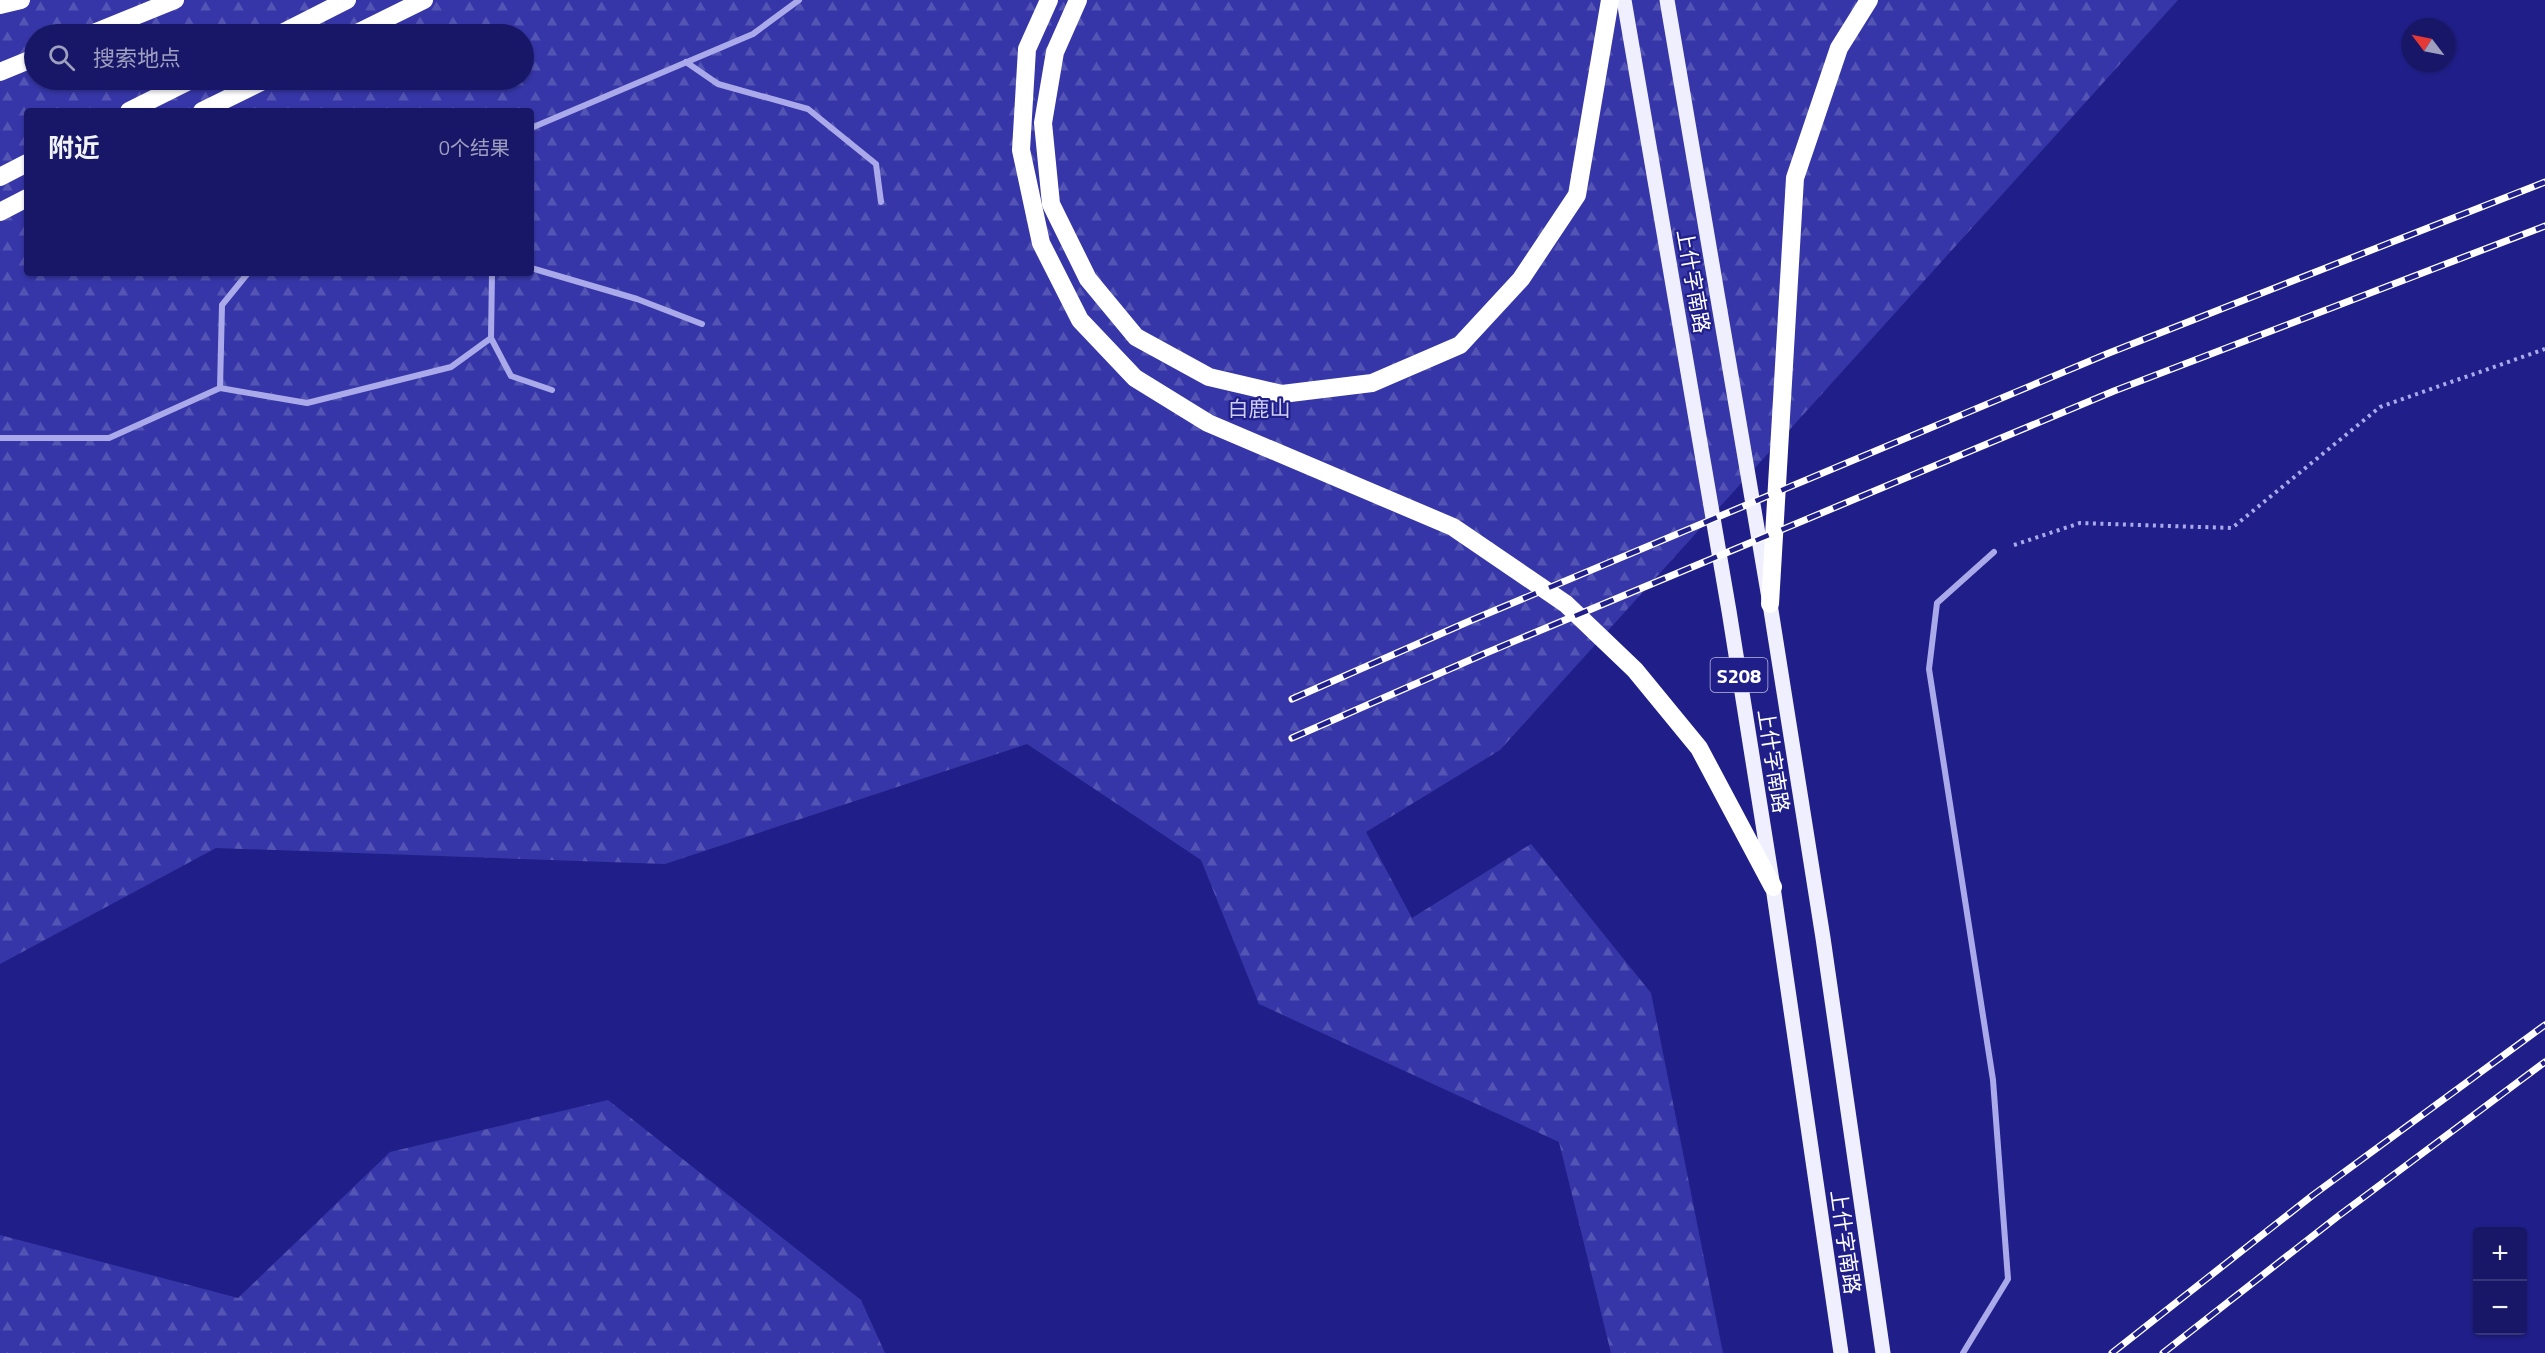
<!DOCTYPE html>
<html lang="zh">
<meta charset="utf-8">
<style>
:root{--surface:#181767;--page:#252470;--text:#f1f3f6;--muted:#9f9fc0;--line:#36367b}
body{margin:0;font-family:"Titillium Web","Noto Sans SC",sans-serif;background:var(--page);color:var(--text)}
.controls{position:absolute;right:18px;bottom:18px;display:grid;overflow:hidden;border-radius:6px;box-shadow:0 2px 4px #0004}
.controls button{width:54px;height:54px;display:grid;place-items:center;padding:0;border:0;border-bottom:2px solid var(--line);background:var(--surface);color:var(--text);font:30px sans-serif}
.compass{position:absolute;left:2401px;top:18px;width:54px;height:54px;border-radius:50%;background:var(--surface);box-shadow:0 2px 4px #0004;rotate:302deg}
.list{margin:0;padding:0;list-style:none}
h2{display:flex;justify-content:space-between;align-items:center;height:78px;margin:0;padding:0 24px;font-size:26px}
h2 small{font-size:20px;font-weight:400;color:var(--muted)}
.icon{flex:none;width:33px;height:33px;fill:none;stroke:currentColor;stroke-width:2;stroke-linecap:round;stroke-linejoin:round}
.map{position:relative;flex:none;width:2545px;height:1353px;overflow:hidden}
.search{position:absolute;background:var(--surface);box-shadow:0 2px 4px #0004;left:24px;top:24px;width:510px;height:66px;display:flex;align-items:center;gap:15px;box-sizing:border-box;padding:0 21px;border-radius:33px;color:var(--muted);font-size:22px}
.panel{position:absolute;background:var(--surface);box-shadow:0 2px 4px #0004;left:24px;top:108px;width:510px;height:168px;border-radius:6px}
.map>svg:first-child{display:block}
</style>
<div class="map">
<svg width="2545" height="1353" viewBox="0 0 2545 1353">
<defs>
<pattern id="forest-firs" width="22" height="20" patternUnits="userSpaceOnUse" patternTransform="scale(1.5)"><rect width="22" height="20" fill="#3636a8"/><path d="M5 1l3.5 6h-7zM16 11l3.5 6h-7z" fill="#5454b5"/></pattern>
</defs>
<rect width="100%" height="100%" fill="#201f89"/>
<g fill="url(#forest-firs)" fill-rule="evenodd">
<path d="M0,0H2178L1500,750L1366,832L1412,918L1531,844L1651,993L1723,1353H1611L1559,1142L1259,1004L1201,860L1027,744L665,864L216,848L0,964ZM34,34H524V80H34ZM27,111H531V273H27Z"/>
<path d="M608,1100L861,1300L885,1353H0V1235L238,1298L390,1152Z"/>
</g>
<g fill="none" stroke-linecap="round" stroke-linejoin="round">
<path stroke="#aaaaeb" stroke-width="4" stroke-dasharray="3 4.5" stroke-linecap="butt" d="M2014,545L2080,523L2232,528L2380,407L2545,349"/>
<g stroke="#aaaaeb" stroke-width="6">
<path d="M686,62L718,84L808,109L876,164L881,202"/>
<path d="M531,128L753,34L799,0"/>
<path d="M531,268L637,299L702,324"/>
<path d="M491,338L511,376L552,390"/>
<path d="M220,388L307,403L451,367L491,338L492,273"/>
<path d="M0,438H109L220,388L222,305L248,273"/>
<path d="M1963,1353L2008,1279L1993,1080L1929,669L1937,603L1994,552"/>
</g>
<g stroke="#f0effe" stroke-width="15">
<path d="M1624,0L1729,611L1773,887L1841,1353"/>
<path d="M1667,0L1770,604L1823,938L1883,1353"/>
</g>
<g stroke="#fff" stroke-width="18">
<path d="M1049,0L1027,49L1021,150L1041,243L1080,320L1135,378L1208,423L1453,527L1566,604L1635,670L1699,748L1773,887"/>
<path d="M1078,0L1055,52L1043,123L1051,204L1088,279L1136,337L1209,377L1282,394L1372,383L1460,345L1521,279L1577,195L1610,0"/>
<path d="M0,5L21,0"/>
<path d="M91,34L175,0"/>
<path d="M280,34L347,0"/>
<path d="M355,34L424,0"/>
<path d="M0,72L34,58"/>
<path d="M129,111L191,80"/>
<path d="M202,111L265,80"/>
<path d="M0,177L27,163"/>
<path d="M0,212L27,198"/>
<path d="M1770,604L1795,178L1839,48L1869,0"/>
</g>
<g stroke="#fff" stroke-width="7">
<g id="rail">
<path d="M1292,699L1472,620L2109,353L2545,182"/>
<path d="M1292,738L1486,653L2114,391L2545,226"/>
<path d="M2112,1353L2313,1195L2545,1025"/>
<path d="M2163,1353L2337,1217L2545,1062"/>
</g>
</g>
<use href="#rail" stroke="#201f89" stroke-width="4.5" stroke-dasharray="14" stroke-linecap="butt"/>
</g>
<g text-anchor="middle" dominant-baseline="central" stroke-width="4.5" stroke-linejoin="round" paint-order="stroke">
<rect fill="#201f89" stroke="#bcbcdc" stroke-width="1.5" x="1710.5" y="658" width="57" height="34" rx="4.5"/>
<g font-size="20" font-weight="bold" fill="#fff">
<text x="1739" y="675">S208</text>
</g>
<g font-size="21" fill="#fff" stroke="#201f89">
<text transform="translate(1694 281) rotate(80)">上什字南路</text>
<text transform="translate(1774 761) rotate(81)">上什字南路</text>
<text transform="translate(1846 1242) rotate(82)">上什字南路</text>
</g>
<g font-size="21" fill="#cfcff8" stroke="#201f89">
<text x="1259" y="408">白鹿山</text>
</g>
</g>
</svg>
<div class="controls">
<button>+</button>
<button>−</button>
</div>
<svg class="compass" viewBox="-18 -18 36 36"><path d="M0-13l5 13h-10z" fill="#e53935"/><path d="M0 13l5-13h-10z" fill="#9f9fc0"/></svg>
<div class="search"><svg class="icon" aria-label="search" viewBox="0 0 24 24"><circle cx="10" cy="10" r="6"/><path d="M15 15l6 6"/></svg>搜索地点</div>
<section class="panel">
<h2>附近<small>0个结果</small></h2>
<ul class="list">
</ul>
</section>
</div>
